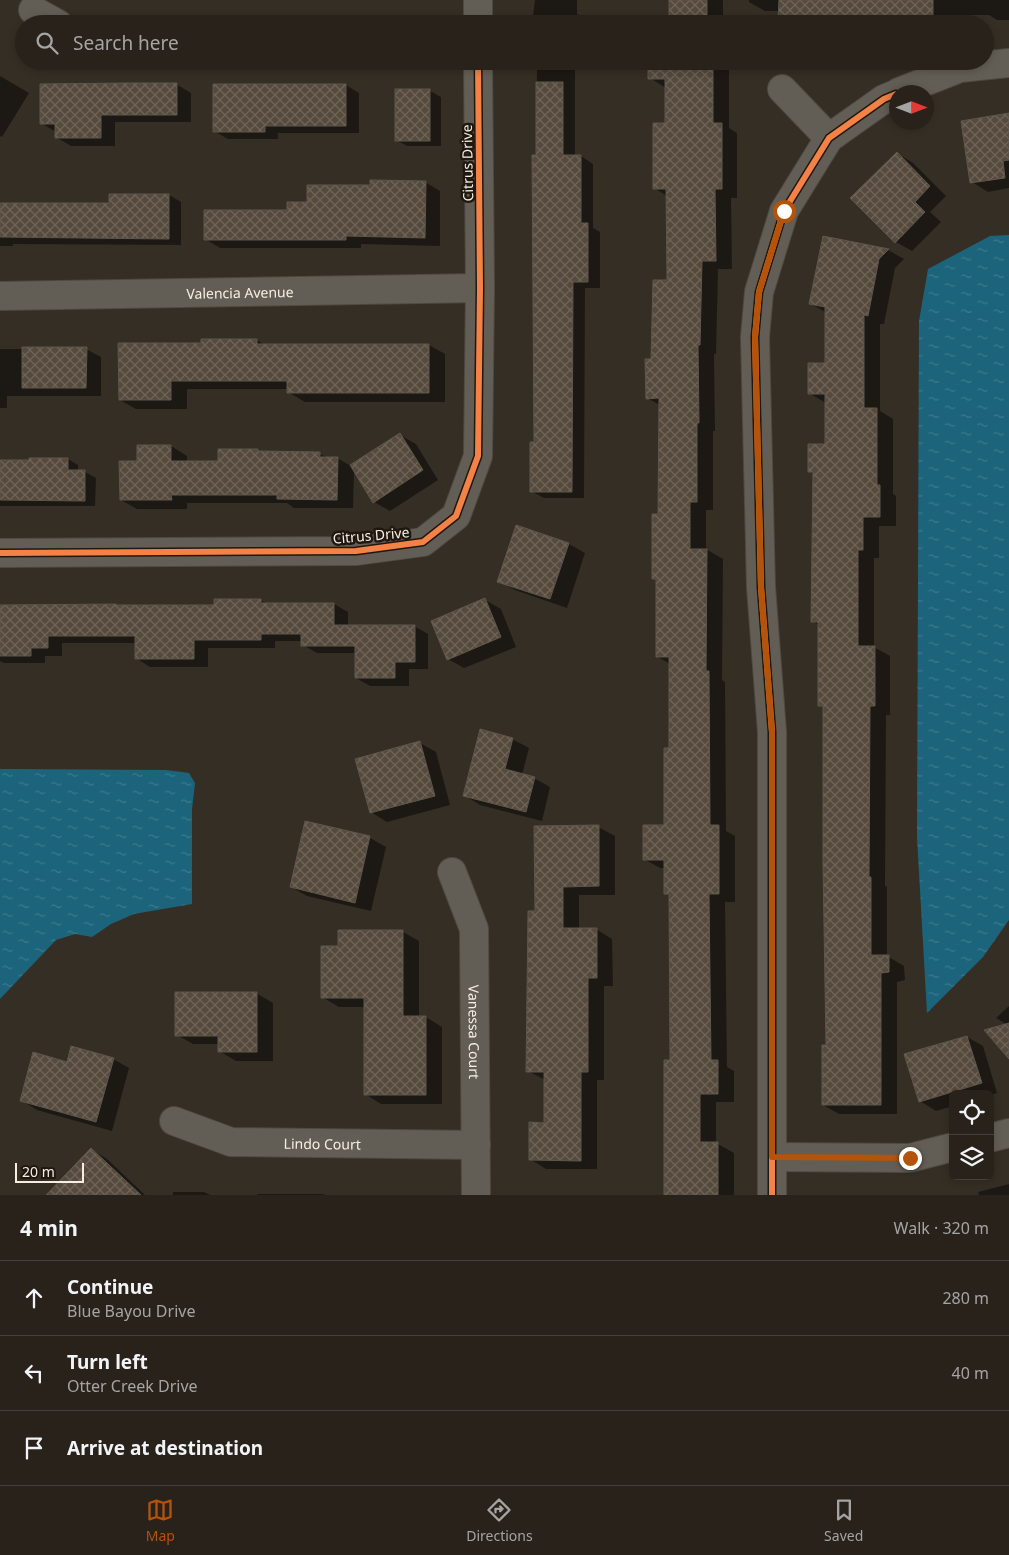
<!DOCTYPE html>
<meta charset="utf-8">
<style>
:root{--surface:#28221b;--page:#342f28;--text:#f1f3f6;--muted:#a5a4a3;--line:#443f3a;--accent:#b45309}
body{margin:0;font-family:"Noto Sans",sans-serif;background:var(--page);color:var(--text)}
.controls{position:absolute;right:15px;bottom:15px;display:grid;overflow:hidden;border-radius:8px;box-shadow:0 2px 8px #0003}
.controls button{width:45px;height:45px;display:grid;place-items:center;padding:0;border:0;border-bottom:1px solid var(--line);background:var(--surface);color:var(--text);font:25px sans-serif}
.compass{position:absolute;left:889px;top:85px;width:45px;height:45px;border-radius:50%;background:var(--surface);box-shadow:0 2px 8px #0003;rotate:90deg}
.scale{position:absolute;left:15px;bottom:12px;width:69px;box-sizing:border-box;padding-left:5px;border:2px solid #f7eee2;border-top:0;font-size:14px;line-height:18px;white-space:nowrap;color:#f7eee2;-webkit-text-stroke:4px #1f1810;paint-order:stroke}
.stop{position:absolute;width:15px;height:15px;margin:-11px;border:4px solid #b45309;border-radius:50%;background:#fff}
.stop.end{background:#b45309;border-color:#fff;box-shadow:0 1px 5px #0008}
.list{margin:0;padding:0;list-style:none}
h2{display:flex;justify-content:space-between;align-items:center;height:65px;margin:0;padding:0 20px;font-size:21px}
h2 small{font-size:16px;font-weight:400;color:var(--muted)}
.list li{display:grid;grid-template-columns:32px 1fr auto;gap:15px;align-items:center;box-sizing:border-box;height:75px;padding:0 20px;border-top:1px solid var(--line)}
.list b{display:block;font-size:19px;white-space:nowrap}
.list p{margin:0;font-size:16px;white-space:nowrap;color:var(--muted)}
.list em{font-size:16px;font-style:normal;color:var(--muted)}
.icon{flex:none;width:28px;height:28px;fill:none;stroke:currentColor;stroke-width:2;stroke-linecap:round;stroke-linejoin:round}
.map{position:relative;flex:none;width:1009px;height:1195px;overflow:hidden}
.search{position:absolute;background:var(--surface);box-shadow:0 2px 8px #0003;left:15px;right:15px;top:15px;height:55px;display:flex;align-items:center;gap:12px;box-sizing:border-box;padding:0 18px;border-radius:28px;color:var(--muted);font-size:19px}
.sheet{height:290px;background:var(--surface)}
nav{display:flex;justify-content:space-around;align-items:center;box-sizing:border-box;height:70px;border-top:1px solid var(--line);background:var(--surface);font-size:14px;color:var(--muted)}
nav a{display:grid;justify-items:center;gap:2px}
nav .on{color:var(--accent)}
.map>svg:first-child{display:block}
</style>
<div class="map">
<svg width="1009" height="1195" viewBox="0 0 1009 1195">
<defs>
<pattern id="water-ripples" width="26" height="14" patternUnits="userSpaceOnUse" patternTransform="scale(1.25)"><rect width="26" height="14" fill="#1b647b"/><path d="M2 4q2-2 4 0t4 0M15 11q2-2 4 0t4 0" fill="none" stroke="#3d7a8d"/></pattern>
<pattern id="building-cross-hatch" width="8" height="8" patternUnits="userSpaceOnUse" patternTransform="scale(1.25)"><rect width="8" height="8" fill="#554a3c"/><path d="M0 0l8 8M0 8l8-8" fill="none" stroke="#6e6458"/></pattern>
</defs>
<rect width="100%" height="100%" fill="#352e24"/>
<g fill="url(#water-ripples)">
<path d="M1009,235V920L983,957L927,1013L917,837L919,321L928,269L990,236Z"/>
<path d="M0,769L166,770L189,773L195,783L192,809V904L134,914L111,924L92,937L75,934L56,940L0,999Z"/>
</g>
<g fill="#0007">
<path d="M535,0H577V14L584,18V24H532Z"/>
<rect x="670" y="0" width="53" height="24"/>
<path d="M749,0H1009V20H997L989,15H948V24H786L780,20V11H765L749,2Z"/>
<path d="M537,61H584V65H575V156H581L593,164V228L600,232V288H585L584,498H544L531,491L535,443Z"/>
<path d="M650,61H729V128L737,133V198H731L732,269H718L716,354H714L715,431H713V510H706V549L723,559L722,680L725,682L726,831L735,836V902H725L727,1067L734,1071V1102H716V1143L734,1153V1195H665L671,1062L670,896L666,893V868H660L644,859L666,827L670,750V664L658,657V581L653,578L660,516V405L647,398L652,360L668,282L667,196L654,188L666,124V88L650,78Z"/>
<path d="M0,76L29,93L2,137L0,136Z"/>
<path d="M176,84L191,93V122H115V146H71L56,137V132L41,123Z"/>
<path d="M346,85L359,93V133H278V139H228L214,131Z"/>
<path d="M430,91L441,97V146H407L396,140Z"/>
<path d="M1009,115V188L988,192L972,182Z"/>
<path d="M897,153L913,163L946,196L930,212L941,222L912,251L896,242Z"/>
<path d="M425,182L440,191V246L361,244V248H220L205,239L309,203L371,186Z"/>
<path d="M169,195L181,202V245L13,244V246H0V202L5,205H110Z"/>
<path d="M824,237L888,250L904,259L895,268L884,324H880V411L893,419V494L896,496V526H879V558H874V647L890,656V715H886L885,886L887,887V956L904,966L905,980L897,982V1114H839L823,1105L828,1046L825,708L819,705V625L812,621L814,474L810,471L826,445V403L809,393L827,364V313L811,304Z"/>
<path d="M202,340H257L266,346L429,345L445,354V402H305L288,392V389H187V409H136L120,400L202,344Z"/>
<path d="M0,349H86L101,357V396H7V408H0Z"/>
<path d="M400,435L416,444L438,480L390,511L374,502L354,470L353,508H294L287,503H187V509H137L121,500L139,463L171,446L187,456V463H219L258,450L262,453L320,454L328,458H337L351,466Z"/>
<path d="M68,459L78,465V472H85L96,478L95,506H0V461Z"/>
<path d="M517,527L569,544L585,553L567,608L515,590L499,581Z"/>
<path d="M261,600L266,604H334L348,612V626H414L428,634V669H409V686H370L356,678V653H317L303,645V641H275V648H208V667H150L136,658V643H62V656H45V663H4L0,661V605L215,606Z"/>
<path d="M485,600L501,609L516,647L464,668L448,659Z"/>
<path d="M512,739L529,748L522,775L534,778L550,787L542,821L480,805L464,795Z"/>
<path d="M420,743L436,752L450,805L387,822L371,812Z"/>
<path d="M306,823L370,838L386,847L371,911L307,896L291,887Z"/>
<path d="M598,827L615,836V895H579V929H596L612,939L613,986H604V1080H597V1169H546L530,1159L545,1124V1080L528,1071L536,912Z"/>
<path d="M403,932L419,941V1017H426L442,1027V1104H381L365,1094V1007H339L322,997L339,947Z"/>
<path d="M256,993L273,1003V1061H236L219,1051V1044H193L177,1035Z"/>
<path d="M1009,1006V1057L1008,1025L996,1018Z"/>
<path d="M967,1037L983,1046L997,1093L990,1095L953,1094V1106L936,1111L920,1101Z"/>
<path d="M113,1059L129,1068L112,1131L37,1110L21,1100L68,1064Z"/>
<path d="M91,1149L107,1159L145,1195H48Z"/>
<path d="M1009,1184V1195H979L978,1192Z"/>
<path d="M173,1192H204L210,1195H173Z"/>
<path d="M257,1194H322L325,1195H257Z"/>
</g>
<g fill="url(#building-cross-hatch)" stroke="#5c564d">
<rect x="669" y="0" width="38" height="24"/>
<path d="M779,0H933V23L825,24V22L778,21Z"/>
<path d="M648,61H713V123H722V189H715L716,261H702L700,345H698L699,423H697V502H690V549H707L706,671H709L710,825H719V894H709L711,1060H718V1094H700V1142H718V1195H664V1060H670L669,894H664V860H643V825H664V748H669V657H656V579H652V514H658L659,398L646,399L645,359H651L653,280H667L666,189H653V123H665V79H648Z"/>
<path d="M536,82H563V155H581V223H588V282H573L572,492H530V442H534L532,155H536Z"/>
<path d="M127,83H177V115H101V138H55V124H40V84Z"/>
<path d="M213,84H346V126H265V132H213Z"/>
<rect x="395" y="89" width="35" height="52"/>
<path d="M1009,113V160L1003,161L1005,178L970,183L961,121Z"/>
<path d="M897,152L930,186L915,202L925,212L895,243L850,198Z"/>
<path d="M370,180L426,181L425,238L346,236V240H204V210H287V202H307V185H370Z"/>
<path d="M109,194H169V239L0,237V203H109Z"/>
<path d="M823,236L889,249L879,259L868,316L864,315V408H877V485H880V517H863V550H858V646H875V706H870L869,877H871V955H889V972L881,973V1105H822V1045H826L823,865V706H818V622H811L813,472H808V444H825V394H808V363H825V307L809,304Z"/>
<path d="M201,339H257V344H429V393H287V381H171V400H119L118,343H201Z"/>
<path d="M22,347H87L86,388H22Z"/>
<path d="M400,433L423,470L373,503L350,465Z"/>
<path d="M137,445H171V461H218V449H258V451L320,452V457H338L337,500L277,499V495H171L172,500H120L119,461H137Z"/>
<path d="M29,458H68V470H85V501L0,500V460H29Z"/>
<path d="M516,525L569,543L550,599L497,582Z"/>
<path d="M485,598L501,637L447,660L431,621Z"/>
<path d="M214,599H261V603H334V625H415V662H395V678H355V646H301V634H261V640H194V659H135V636H48V648H31V656H0V605L116,604V605H214Z"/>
<path d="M480,729L513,738L505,769L535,777L526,812L463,796Z"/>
<path d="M420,741L435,796L370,813L355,759Z"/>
<path d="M305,821L370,836L355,903L290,887Z"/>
<path d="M599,825V886L563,887V928H597V978H588V1072H581V1161L529,1160V1122L544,1123V1072H526L528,911H535L534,826Z"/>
<path d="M338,930H403V1016H426V1095H364V998H321V946H338Z"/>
<path d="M175,992H257V1052H218V1036H175Z"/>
<path d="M1009,1023V1059L984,1030Z"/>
<path d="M967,1036L982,1083L919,1102L904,1054Z"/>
<path d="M71,1046L114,1058L96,1122L20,1101L33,1052L67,1062Z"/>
<path d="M91,1148L141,1195H46Z"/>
</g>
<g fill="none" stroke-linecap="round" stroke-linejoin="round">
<g stroke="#504940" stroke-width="30">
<g id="minor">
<path d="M478,0V24"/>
<path d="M33,10L58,24"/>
<path d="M782,89L829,138"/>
<path d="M899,92L960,68L1009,63"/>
<path id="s1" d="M0,296L480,288"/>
<path d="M0,553L356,551L423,542L456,516L478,456L480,288L478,61"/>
<path id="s2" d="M452,872L474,929L476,1195"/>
<path id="s3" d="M174,1121L231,1142L476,1145"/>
<path d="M990,1138L1009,1133"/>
<path d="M772,1157L910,1158L953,1147"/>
<path d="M772,1195V732L761,587L755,337L759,292L784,211L829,138L884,99L896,94"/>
</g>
</g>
<use href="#minor" stroke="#635e55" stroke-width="28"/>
<g stroke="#1f1810" stroke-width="9">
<g id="cycleway">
<path d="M0,553L356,551L423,542L456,516L478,456L480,288L478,61"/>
<path d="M772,1195V732L761,587L755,337L759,292L784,211L829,138L884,99L896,94"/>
</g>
</g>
<use href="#cycleway" stroke="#f48246" stroke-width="6"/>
</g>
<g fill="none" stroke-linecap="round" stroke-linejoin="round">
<path stroke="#b45309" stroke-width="6" d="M784,211L759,292L755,337L761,587L772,732V1157L910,1158"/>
</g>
<g text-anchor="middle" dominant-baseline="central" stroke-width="5" stroke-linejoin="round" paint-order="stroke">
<g font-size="14" fill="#f7eee2" stroke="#1f1810">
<text transform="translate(467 163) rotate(-91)">Citrus Drive</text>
<text stroke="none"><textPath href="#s1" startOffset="240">Valencia Avenue</textPath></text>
<text transform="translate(371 535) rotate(-5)">Citrus Drive</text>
<text stroke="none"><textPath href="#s2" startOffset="164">Vanessa Court</textPath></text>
<text stroke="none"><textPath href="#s3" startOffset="152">Lindo Court</textPath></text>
</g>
</g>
</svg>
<div class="controls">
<button><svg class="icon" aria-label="locate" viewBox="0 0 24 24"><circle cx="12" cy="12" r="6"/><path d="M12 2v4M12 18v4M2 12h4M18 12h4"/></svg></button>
<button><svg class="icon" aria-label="layers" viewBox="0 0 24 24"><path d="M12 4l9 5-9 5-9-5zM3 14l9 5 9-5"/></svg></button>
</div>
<svg class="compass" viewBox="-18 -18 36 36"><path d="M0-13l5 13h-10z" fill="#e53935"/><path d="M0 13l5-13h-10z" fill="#a5a4a3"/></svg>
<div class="scale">20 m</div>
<div class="stop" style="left:784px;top:211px"></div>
<div class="stop end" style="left:910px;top:1158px"></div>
<div class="search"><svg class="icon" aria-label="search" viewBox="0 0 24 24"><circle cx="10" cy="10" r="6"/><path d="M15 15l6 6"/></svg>Search here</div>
</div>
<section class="sheet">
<h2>4 min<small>Walk · 320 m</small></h2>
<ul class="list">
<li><svg class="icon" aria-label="ahead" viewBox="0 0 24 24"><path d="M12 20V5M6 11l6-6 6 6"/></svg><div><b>Continue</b><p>Blue Bayou Drive</p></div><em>280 m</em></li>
<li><svg class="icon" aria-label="left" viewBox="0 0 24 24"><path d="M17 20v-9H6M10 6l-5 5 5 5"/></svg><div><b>Turn left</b><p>Otter Creek Drive</p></div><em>40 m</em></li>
<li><svg class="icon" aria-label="arrive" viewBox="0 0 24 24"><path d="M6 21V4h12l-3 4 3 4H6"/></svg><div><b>Arrive at destination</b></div></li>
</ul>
</section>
<nav>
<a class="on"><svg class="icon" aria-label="map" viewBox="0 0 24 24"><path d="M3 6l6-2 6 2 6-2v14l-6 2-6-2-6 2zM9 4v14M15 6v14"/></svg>Map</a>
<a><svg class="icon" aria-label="directions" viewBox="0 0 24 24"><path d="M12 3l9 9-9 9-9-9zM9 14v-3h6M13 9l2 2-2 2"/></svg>Directions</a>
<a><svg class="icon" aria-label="saved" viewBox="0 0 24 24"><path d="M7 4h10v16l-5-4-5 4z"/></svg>Saved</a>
</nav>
